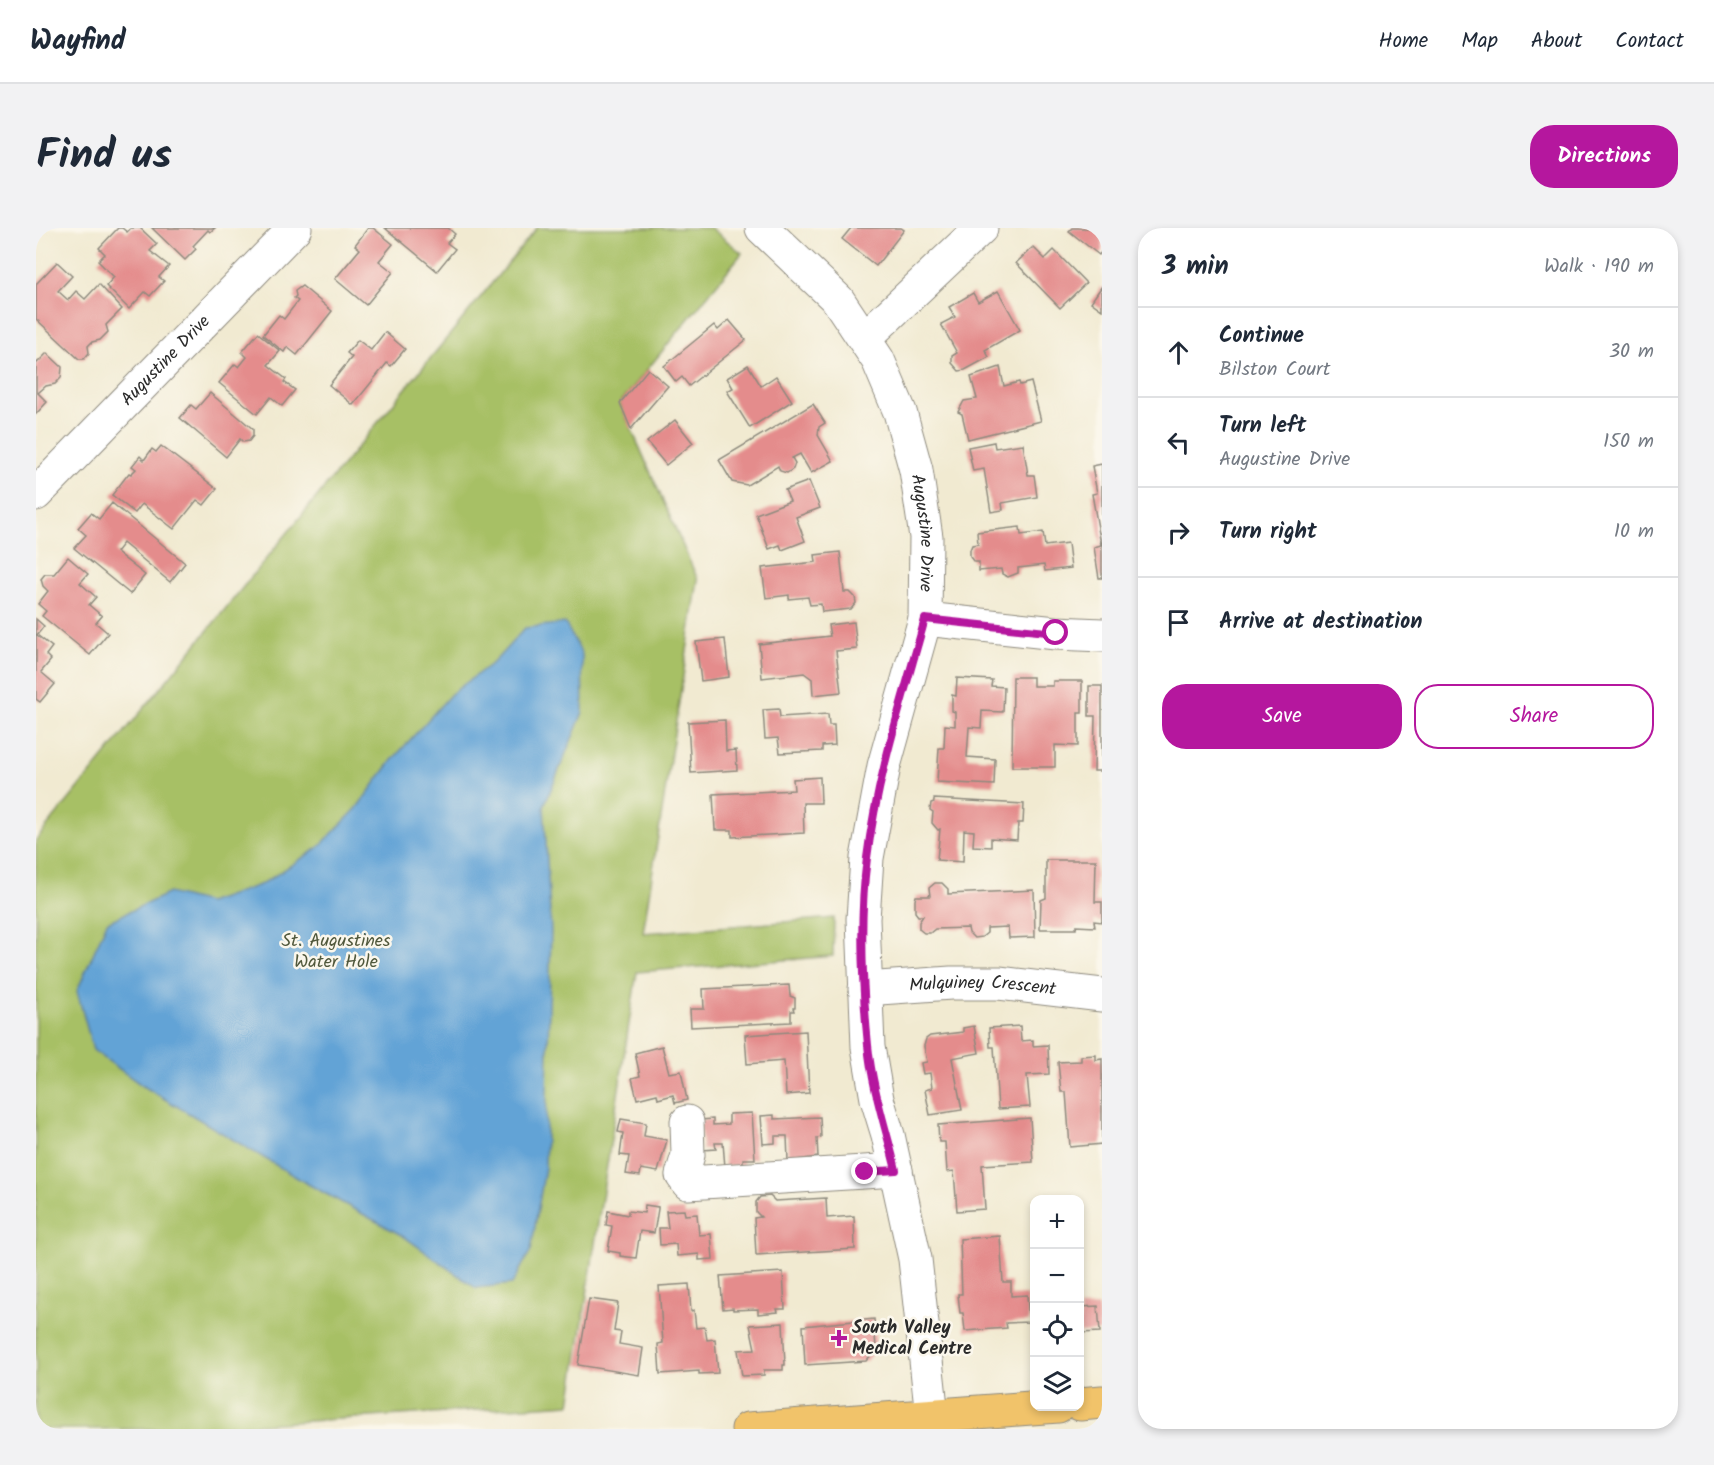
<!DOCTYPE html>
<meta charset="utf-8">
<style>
:root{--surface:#fff;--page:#f2f2f3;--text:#1f2937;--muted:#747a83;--line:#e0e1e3;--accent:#b5179e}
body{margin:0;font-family:Kalam,sans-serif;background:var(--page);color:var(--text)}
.controls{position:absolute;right:18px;bottom:18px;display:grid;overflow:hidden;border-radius:12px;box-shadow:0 3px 9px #0003}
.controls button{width:54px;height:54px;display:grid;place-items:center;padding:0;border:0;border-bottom:2px solid var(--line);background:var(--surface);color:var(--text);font:30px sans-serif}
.stop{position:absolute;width:18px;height:18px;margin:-14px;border:4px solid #b5179e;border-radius:50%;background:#fff}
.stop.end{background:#b5179e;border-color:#fff;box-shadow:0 2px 6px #0008}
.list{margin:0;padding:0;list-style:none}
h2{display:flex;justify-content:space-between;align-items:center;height:78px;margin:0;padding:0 24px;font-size:26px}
h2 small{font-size:20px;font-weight:400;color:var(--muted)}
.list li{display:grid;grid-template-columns:39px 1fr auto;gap:18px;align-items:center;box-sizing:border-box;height:90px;padding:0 24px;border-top:2px solid var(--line)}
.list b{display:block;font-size:22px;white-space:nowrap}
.list p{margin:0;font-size:20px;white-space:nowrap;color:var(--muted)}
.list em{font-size:20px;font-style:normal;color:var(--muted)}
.actions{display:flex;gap:12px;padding:18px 24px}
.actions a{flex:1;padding:14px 0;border:2px solid var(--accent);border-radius:24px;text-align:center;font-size:21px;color:var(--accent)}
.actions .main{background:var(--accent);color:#fff}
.icon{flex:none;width:33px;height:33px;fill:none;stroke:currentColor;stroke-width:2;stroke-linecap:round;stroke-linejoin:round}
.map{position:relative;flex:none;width:1066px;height:1201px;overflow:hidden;border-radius:24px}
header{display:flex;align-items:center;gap:36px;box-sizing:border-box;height:84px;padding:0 30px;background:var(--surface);border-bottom:2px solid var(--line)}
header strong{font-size:28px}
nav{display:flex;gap:33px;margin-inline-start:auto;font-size:21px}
.intro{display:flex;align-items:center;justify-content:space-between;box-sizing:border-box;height:144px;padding:0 36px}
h1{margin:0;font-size:42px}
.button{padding:15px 27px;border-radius:24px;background:var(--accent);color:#fff;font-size:21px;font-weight:700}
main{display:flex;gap:36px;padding:0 36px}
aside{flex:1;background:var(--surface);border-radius:24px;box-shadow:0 3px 9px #0003}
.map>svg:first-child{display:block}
</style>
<header>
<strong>Wayfind</strong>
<nav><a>Home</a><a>Map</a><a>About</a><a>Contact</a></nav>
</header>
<div class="intro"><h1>Find us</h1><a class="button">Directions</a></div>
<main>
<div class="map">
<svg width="1066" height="1201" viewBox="0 0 1066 1201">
<rect width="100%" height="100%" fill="#fbf7ec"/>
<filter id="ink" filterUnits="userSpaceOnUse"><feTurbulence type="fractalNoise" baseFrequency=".0167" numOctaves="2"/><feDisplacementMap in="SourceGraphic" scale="12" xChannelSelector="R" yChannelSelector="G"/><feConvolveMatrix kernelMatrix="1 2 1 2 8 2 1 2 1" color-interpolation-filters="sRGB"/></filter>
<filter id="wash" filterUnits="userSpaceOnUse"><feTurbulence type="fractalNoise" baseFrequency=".008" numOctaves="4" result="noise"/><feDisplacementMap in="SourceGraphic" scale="24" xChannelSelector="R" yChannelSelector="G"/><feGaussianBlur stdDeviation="1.35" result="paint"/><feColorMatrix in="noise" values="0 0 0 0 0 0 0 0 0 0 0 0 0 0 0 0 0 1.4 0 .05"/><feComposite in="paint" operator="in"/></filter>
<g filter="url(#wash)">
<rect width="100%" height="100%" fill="#f1ead1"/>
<path fill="#a7c065" stroke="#697648" stroke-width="1.5" d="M501,0H675L706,25L584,175L662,352L607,705L798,690L797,728L601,744L534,1176L152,1201H0V612Z"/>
<path fill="#62a3d6" stroke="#466780" stroke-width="1.5" d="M529,395L546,426L547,484L508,578L515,703L509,940L495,1022L476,1056L440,1060L367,1008L270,955L107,858L57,822L41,763L71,694L133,665L172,675L226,656L282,620L320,581L357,531L415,466L459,433L489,400Z"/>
<g id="blocks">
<g fill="#e48c8c">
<path d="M82,0H86L91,4L95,0H104L121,16L114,23L133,38L123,49L128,53L114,68L109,64L93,81L70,58L78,49L62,33L69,26L63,20Z"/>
<path d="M116,0H179L174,4L172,2L157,18L160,21L149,32Z"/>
<path d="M332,0H337L357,16L343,33L357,44L330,77L299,51L324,21L319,17Z"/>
<path d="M349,0H412L419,6L411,15L419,21L401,43Z"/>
<path d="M815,0H865L868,2L840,38L806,11Z"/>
<path d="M1036,0H1066V23L1063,27L1033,3Z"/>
<path d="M997,19L1009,31L1018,22L1050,55L1024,80L980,35Z"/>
<path d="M21,34L36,48L22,63L32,72L40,63L49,71L63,56L86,81L70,97L72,104L64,112L56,114L52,118L53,125L48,131H43L0,91V56Z"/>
<path d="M266,58L296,83L261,127L251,119L248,124L227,107L243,87L248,91L262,73L258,70L260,68L259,63Z"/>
<path d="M1066,58V82L1055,74Z"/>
<path d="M962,63L984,102L949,122L953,129L929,142L923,143L916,135V128L921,125L905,96L919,89L913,79L937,65L942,74Z"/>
<path d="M693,92L710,112L653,158L646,149L640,154L628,138L678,97L682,102Z"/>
<path d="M349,104L369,121L355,138L351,135L317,177L293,157L316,129L311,125L322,112L335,122Z"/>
<path d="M222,105L244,123L232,137L250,151L248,154L259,162L246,178L235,169L221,186L183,155L199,136L203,139L211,129L206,124Z"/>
<path d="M11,125L26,139L25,150L19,156L10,158L2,165L11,174L0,186V134L1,135Z"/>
<path d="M712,137L725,158L740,148L756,173L714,200L691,163L697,160L691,150Z"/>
<path d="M964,139L968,158L983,154L984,157L995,154L1005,193L932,211L926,186L922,184L928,173L941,171L935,149Z"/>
<path d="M612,141L632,158L595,201L584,175Z"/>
<path d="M174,165L217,201V208L213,213L207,214L204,211L190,229L144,190L155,177L160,181Z"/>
<path d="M777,176L789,195L783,199L782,207L797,233L775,245L764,226L756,230L759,235L757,241L751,245L744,243L742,238L711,257L696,254L683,232Z"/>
<path d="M639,192L657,215L630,237L611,214Z"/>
<path d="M958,214L959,220L987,216L992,247H998L1001,269L966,275L967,282L955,284L948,241L937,243L932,219Z"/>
<path d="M125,218L181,261L168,277L161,272L138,301L106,276L99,285L76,267L93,245L95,246L100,241L96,238L104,228L108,232L116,221L120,224Z"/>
<path d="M1066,236V350H1063L1058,319L1065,317L1056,266L1061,265L1056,238Z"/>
<path d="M773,253L784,280L760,289L769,313L746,322L744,317L733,321L720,286L754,273L749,262Z"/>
<path d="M76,275L149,335L134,354L87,315L80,324L109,347L94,366L38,320L50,307L42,300L55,285L63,291Z"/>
<path d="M984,299L985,307L1007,304L1009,318L1032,315L1035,340L1009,343L1008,337L982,340V345L972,349L966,346L965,341L943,343V334H938L934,329V322L936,317L942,316L941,304Z"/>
<path d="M804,324L808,364H814L819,369L820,375L815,381L786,384L785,376L774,377L772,369L753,371V367L730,370L726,340L780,334L779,327Z"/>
<path d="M32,329L52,346L44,355L60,369L53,377L66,388L60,395L72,405L54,427L6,388L10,383L2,376L12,363L7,358L5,351L9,346H18Z"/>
<path d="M0,391L8,398L1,407L16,419L10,427L15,432L5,444L19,456L4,474L0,471Z"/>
<path d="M818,394L821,421L800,423L805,464L777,467L776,451L768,445L726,450L723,416L794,408L792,397Z"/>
<path d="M689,411L693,449L665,453L660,414Z"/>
<path d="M977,449H997V458H1017V453H1046V485H1042V518L1019,517V539H976Z"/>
<path d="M921,450L956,452L955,458L968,459L967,484L946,483L945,500L933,499L931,529L959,531L958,557L901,554L903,520H908L909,497L919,498V484L916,483V467L920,468Z"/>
<path d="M1053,458H1066V543H1058L1059,488H1053Z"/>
<path d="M743,481L744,489L792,486L793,497H798L799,517L786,518V523L744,525L742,510L729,511L727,482Z"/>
<path d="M689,492L690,523L700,522L701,542L655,545L652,494Z"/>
<path d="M784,549L785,575H767L768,605L696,609V602H679L677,566L758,562L757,551Z"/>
<path d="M898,571L988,576L987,595H982L981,612L955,610V619L937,618L938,603L928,602L927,634L901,632L904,601L902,602L896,595L897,584L894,582L895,575L898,574Z"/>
<path d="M1010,632H1060L1059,674H1066V694L1058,693L1059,699L1040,698V701H1004L1005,672L1010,670Z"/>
<path d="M899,655H906L912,661V666L998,662L999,709L973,710L972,699L951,700V705L946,709L938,710L933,705L932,700L899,701L894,705H888L883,701V694L887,688H882L879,684V672L880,668H894L893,660Z"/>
<path d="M753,757L754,768L759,770V780H757L758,783H755V794L655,799L654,781H668L667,761Z"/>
<path d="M938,798L943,825L916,830L926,882L894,887L889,862L896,860L894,845L887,846L885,835L891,834L888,818L890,811L894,808L927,804V800Z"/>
<path d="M984,798L985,813L997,812V818L1012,817L1013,846L991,847L994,879L962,881L958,819H954L953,800Z"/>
<path d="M770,803L773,865L750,867L748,833L711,836L709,807Z"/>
<path d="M626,818L633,845L645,843L651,872L639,875L637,867L622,871L621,866L601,871L596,850L604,848L599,825Z"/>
<path d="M1060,827V832L1066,831V916L1034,919L1030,864H1025L1022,834L1045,833V828Z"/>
<path d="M716,885L719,931H707V937L689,939L687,915H679L680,921L666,922L664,892L677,891V897L693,896V886Z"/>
<path d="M738,887V891L784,889L785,909L781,910L782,929L752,933L751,908H739V915L727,916L725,888Z"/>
<path d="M994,890L997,934L946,937L949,981L921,983L918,943L911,944L909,914H903L902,897Z"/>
<path d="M585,891L610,895L608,908L631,912L622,944L605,941L604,948L590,946L593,928L584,927L587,905L582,904Z"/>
<path d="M734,968L739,973L790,970L791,990L818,988L819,1021L720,1027L718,990L725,989L720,984V974L724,969Z"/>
<path d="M609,977L622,979V981L618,1005L604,1003L600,1030L584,1028V1025L572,1023L576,998L570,997L572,983L592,987V983L608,985Z"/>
<path d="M648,982L649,987L661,986L663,1007L675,1006L677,1031L663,1032V1026L641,1028L640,1016L624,1017L623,1000H632L630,983Z"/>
<path d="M964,1008L967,1054H975V1068L991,1067L993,1094L970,1095L971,1100L929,1103L927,1085H924L922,1066H926L924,1011Z"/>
<path d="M747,1044L749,1081H741L742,1084L722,1086V1081L697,1082V1080L687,1081L684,1048Z"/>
<path d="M653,1056L655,1083L658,1082L660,1100L669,1099L671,1112L679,1111L682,1145L663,1146V1143L624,1146L622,1116L627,1115L623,1058Z"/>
<path d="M553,1071L582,1075L578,1103L585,1104L583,1116L607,1120L603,1147L542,1137Z"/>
<path d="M1062,1078L1064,1104L1044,1105V1079Z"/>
<path d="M838,1091L840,1121L830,1133L769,1137L767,1098Z"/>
<path d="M747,1095L749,1137H747V1142H728V1147L706,1148L702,1122L719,1121L714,1097Z"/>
</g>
</g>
</g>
<g filter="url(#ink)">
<use href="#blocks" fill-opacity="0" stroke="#8e8a7e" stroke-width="1.5"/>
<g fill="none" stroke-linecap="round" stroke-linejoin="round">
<g stroke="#8e8a7e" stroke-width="35">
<g id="minor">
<path id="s1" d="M726,0L802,72L842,132L864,184L880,242L890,309L889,391L848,538L831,630L827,691L832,819L841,871L852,907L879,1031L896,1188"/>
<path d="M829,110L945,0"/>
<path id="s2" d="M0,266L259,0"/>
<path d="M889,391L1020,405L1066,407"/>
<path id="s3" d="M829,761L915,755H963L1066,767"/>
<path d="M651,894L652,927L646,947L652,955L860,942"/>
</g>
</g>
<g stroke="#8e8a7e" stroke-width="35">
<g id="major">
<path d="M1044,1176L1066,1174"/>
<path d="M712,1201L1022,1178"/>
</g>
</g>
<use href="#minor" stroke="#fff" stroke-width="33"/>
<use href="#major" stroke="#f1c36a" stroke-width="33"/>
</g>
</g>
<g fill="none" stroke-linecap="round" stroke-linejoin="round" filter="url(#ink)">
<path stroke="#b5179e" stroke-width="8" d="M829,944L860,942C850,900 836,860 832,817C826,756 823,691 831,630C841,549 867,470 889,391L1020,405"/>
</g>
<path fill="#b5179e" stroke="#fbf7ec" stroke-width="2" d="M800 1101h6v6h6v6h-6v6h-6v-6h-6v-6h6z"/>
<g text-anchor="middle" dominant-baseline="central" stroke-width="5" stroke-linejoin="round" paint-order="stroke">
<g font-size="18" fill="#2b2b2b" stroke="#fbf7ec">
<text stroke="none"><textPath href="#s2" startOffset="186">Augustine Drive</textPath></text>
<text stroke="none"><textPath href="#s1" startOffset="357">Augustine Drive</textPath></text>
<text stroke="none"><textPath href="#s3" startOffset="118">Mulquiney Crescent</textPath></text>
</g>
<g font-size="18" fill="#50583c" stroke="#fbf7ec">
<text x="300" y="713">St. Augustines<tspan x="300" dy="21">Water Hole</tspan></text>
</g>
<g font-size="18" font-weight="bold" fill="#2b2b2b" stroke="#fbf7ec" text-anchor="start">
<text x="816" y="1100">South Valley<tspan x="816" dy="21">Medical Centre</tspan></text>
</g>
</g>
</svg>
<div class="controls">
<button>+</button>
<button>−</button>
<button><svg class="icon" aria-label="locate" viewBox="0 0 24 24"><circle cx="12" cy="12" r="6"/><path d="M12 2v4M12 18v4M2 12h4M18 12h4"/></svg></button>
<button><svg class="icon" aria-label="layers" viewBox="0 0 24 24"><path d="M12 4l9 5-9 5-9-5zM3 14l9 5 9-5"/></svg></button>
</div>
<div class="stop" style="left:1020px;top:405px"></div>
<div class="stop end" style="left:829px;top:944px"></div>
</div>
<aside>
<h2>3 min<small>Walk · 190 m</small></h2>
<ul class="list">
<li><svg class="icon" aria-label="ahead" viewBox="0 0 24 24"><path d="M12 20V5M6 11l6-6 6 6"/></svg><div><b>Continue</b><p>Bilston Court</p></div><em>30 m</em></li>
<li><svg class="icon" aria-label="left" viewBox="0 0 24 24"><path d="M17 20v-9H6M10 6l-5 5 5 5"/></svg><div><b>Turn left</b><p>Augustine Drive</p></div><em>150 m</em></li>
<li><svg class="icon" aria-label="right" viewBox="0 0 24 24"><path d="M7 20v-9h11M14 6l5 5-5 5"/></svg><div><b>Turn right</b></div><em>10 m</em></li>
<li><svg class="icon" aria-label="arrive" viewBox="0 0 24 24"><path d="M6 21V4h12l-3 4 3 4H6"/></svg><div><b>Arrive at destination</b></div></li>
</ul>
<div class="actions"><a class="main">Save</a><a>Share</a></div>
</aside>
</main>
